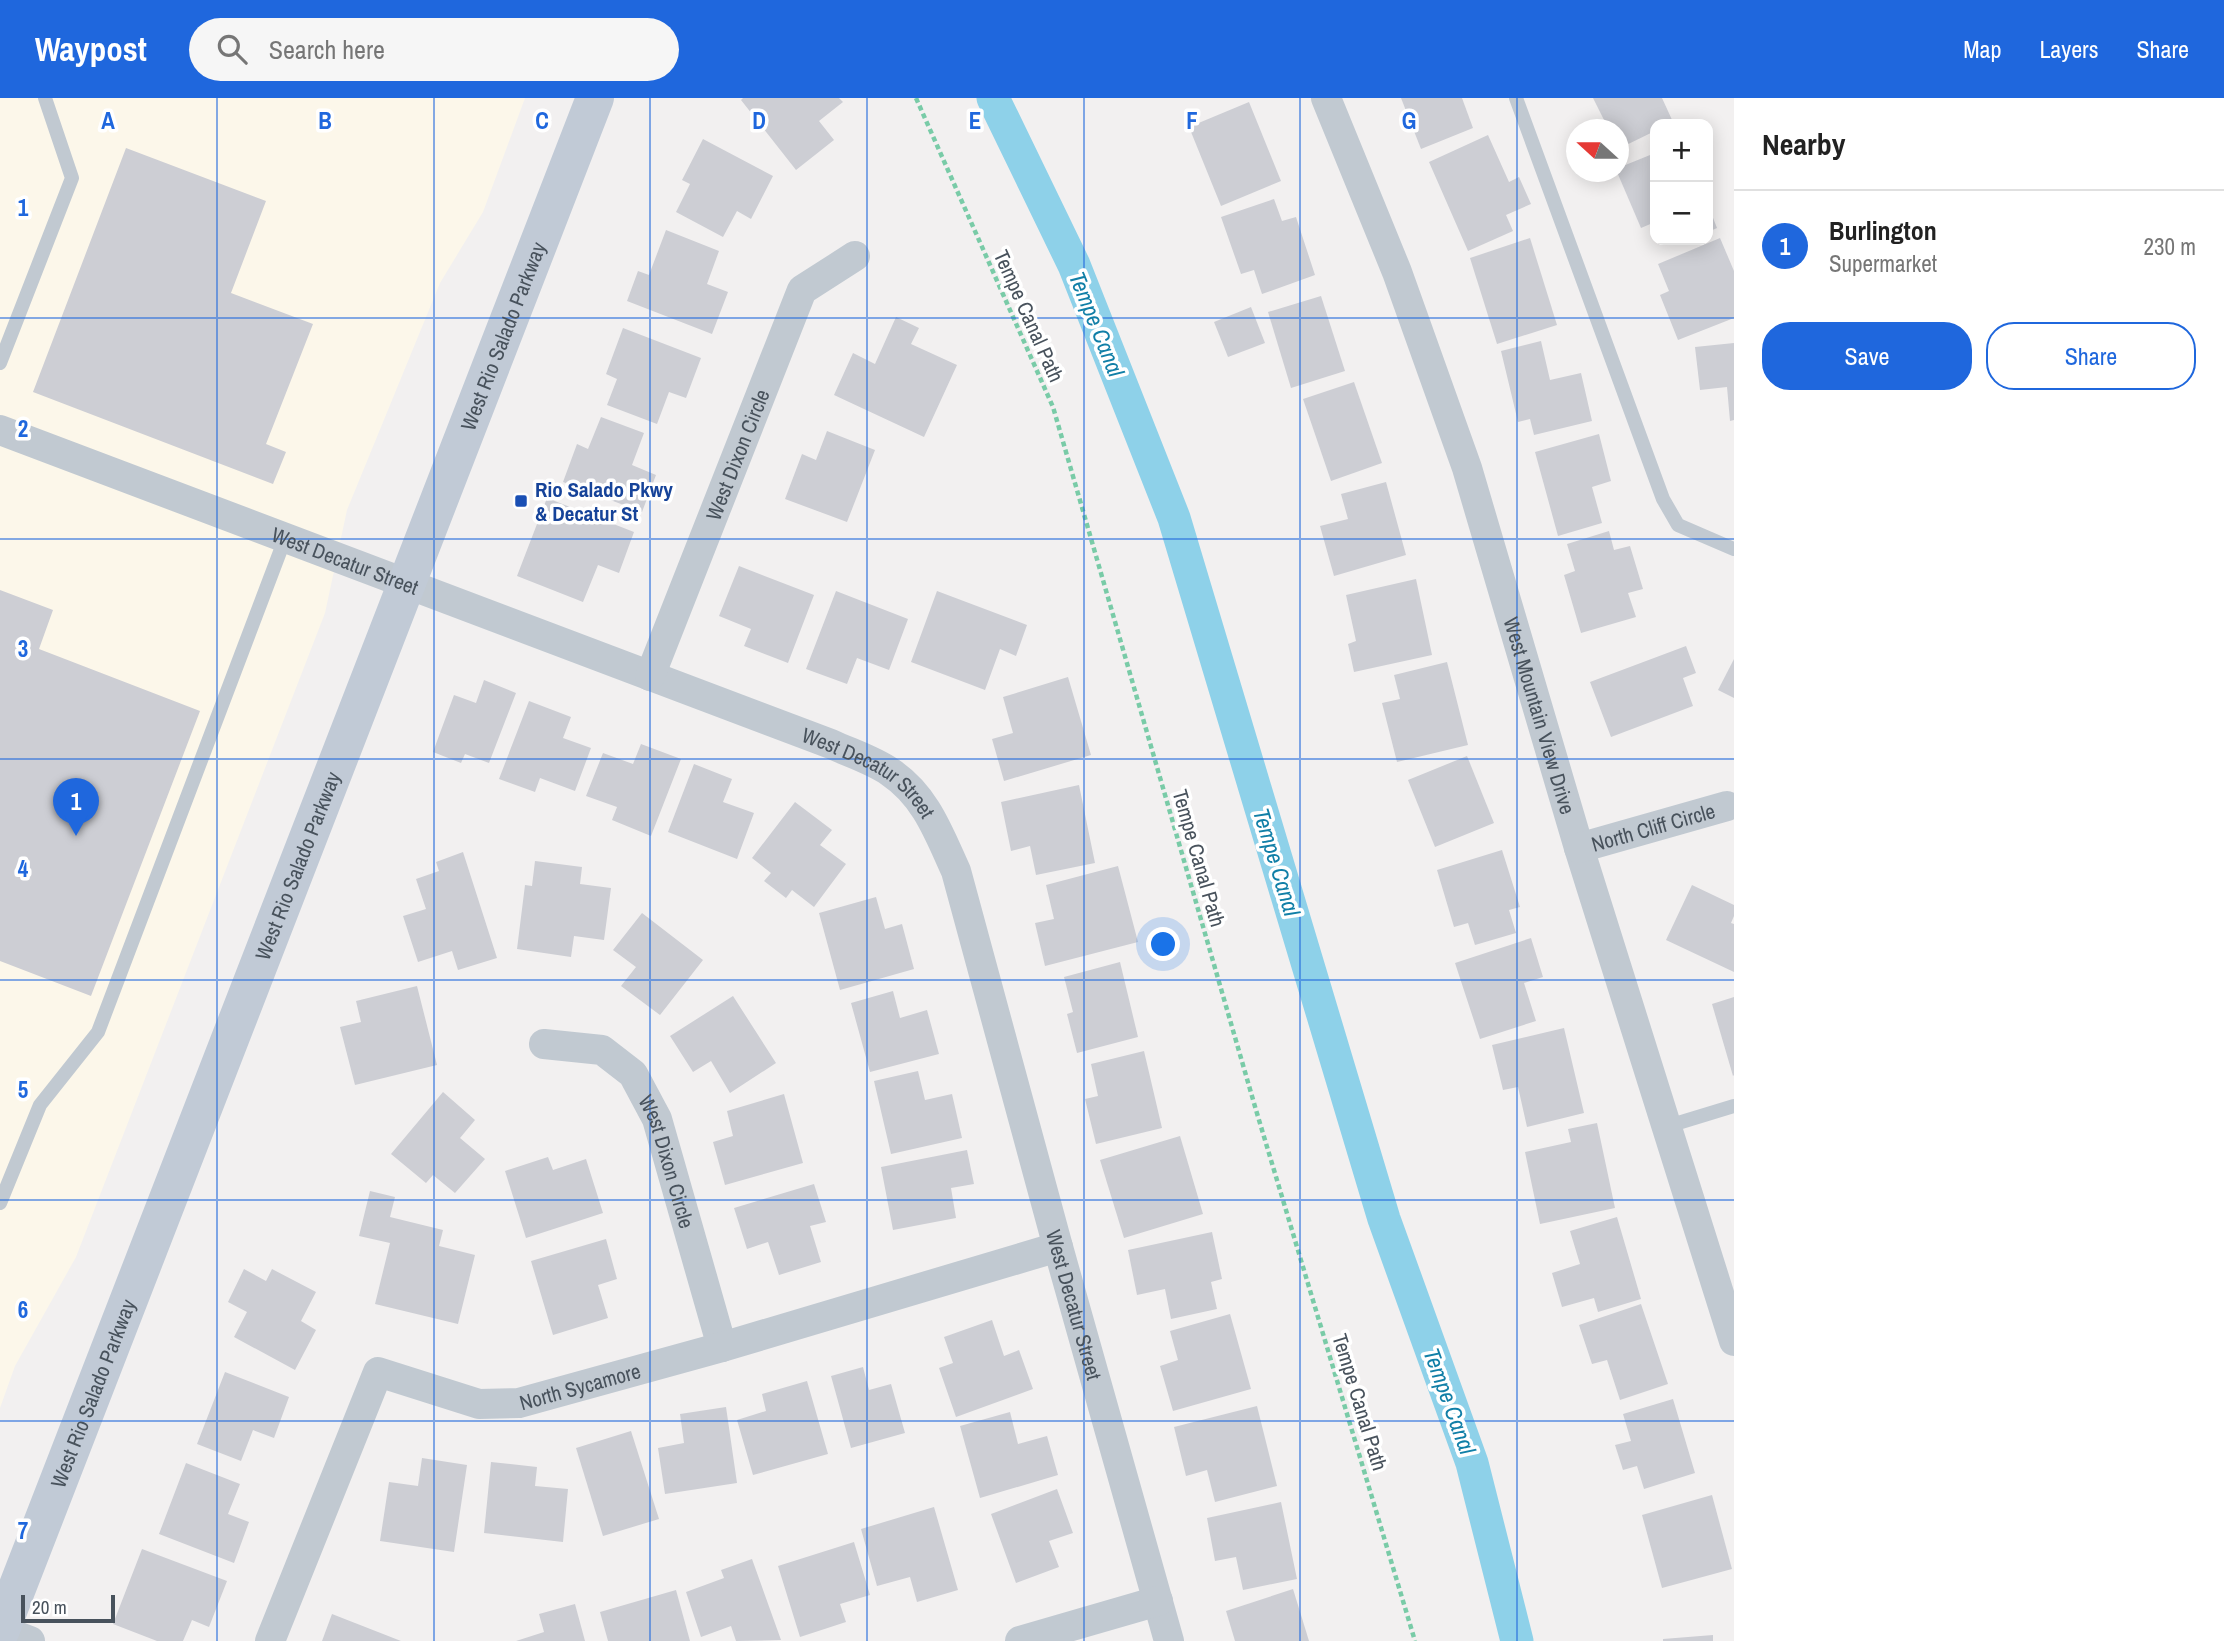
<!DOCTYPE html>
<meta charset="utf-8">
<style>
:root{--surface:#fff;--page:#f6f6f6;--text:#222;--muted:#767676;--line:#e0e0e0;--accent:#1f67dd}
body{margin:0;font-family:"Archivo Narrow",sans-serif;background:var(--page);color:var(--text)}
.controls{position:absolute;right:21px;top:21px;display:grid;overflow:hidden;border-radius:14px;box-shadow:0 4px 18px #0003}
.controls button{width:63px;height:63px;display:grid;place-items:center;padding:0;border:0;border-bottom:2px solid var(--line);background:var(--surface);color:var(--text);font:35px sans-serif}
.compass{position:absolute;left:1566px;top:21px;width:63px;height:63px;border-radius:50%;background:var(--surface);box-shadow:0 4px 18px #0003;rotate:291deg}
.scale{position:absolute;left:21px;bottom:18px;width:94px;box-sizing:border-box;padding-left:7px;border:4px solid #48525c;border-top:0;font-size:19px;line-height:24px;white-space:nowrap;color:#48525c;-webkit-text-stroke:5px #fff;paint-order:stroke}
.you{position:absolute;left:1164px;top:847px;width:24px;height:24px;margin:-18px;border:5px solid #fff;border-radius:50%;background:#1a73e8;box-shadow:0 0 0 10px #1a73e833}
.badge{display:grid;place-items:center;width:46px;height:46px;border-radius:50%;background:var(--accent);color:#fff;font-size:23px;font-weight:700}
.pin{position:absolute;translate:-50% -58px;filter:drop-shadow(0 2px 4px #0008)}
.pin::after{content:'';position:absolute;top:37px;width:24px;height:21px;background:inherit;clip-path:polygon(0 0,100% 0,50% 100%)}
.list{margin:0;padding:0;list-style:none}
h2{display:flex;justify-content:space-between;align-items:center;height:91px;margin:0;padding:0 28px;font-size:30px}
h2 small{font-size:23px;font-weight:400;color:var(--muted)}
.list li{display:grid;grid-template-columns:46px 1fr auto;gap:21px;align-items:center;box-sizing:border-box;height:112px;padding:0 28px;border-top:2px solid var(--line)}
.list b{display:block;font-size:26px;white-space:nowrap}
.list p{margin:0;font-size:23px;white-space:nowrap;color:var(--muted)}
.list em{font-size:23px;font-style:normal;color:var(--muted)}
.actions{display:flex;gap:14px;padding:21px 28px}
.actions a{flex:1;padding:16px 0;border:2px solid var(--accent);border-radius:28px;text-align:center;font-size:24px;color:var(--accent)}
.actions .main{background:var(--accent);color:#fff}
.icon{flex:none;width:38px;height:38px;fill:none;stroke:currentColor;stroke-width:2;stroke-linecap:round;stroke-linejoin:round}
.map{position:relative;flex:none;width:1734px;height:1543px;overflow:hidden}
header{display:flex;align-items:center;gap:42px;box-sizing:border-box;height:98px;padding:0 35px;background:var(--accent);color:#fff}
header strong{font-size:33px}
nav{display:flex;gap:38px;margin-inline-start:auto;font-size:24px}
.search{width:490px;height:63px;background:var(--page);display:flex;align-items:center;gap:18px;box-sizing:border-box;padding:0 24px;border-radius:38px;color:var(--muted);font-size:26px}
main{display:flex}
aside{flex:1;background:var(--surface)}
.map>svg:first-child{display:block}
</style>
<header>
<strong>Waypost</strong>
<div class="search"><svg class="icon" aria-label="search" viewBox="0 0 24 24"><circle cx="10" cy="10" r="6"/><path d="M15 15l6 6"/></svg>Search here</div>
<nav><a>Map</a><a>Layers</a><a>Share</a></nav>
</header>
<main>
<div class="map">
<svg width="1734" height="1543" viewBox="0 0 1734 1543">
<rect width="100%" height="100%" fill="#f2f0f0"/>
<path fill="#fcf7ea" d="M0,0H525L483,114L440,185L347,412L325,515L76,1159L15,1268L0,1310Z"/>
<g fill="none" stroke-linecap="round" stroke-linejoin="round">
<path stroke="#8ed1e9" stroke-width="33" d="M993,0L1074,167L1174,420L1384,1121L1472,1365L1517,1543"/>
</g>
<g fill="#cdced4">
<path d="M743,0H839L843,4L819,23L834,42L796,72L741,2Z"/>
<path d="M1401,0H1462L1473,30L1421,51Z"/>
<path d="M1593,0H1662L1673,24L1655,26V33L1618,51V32H1609Z"/>
<path d="M1249,4L1281,83L1221,108L1189,29Z"/>
<path d="M1488,37L1509,84L1519,79L1531,106L1506,117L1513,133L1468,153L1429,64Z"/>
<path d="M703,41L773,78L751,121L737,113L723,139L676,114L690,86L682,82Z"/>
<path d="M126,50L266,103L231,195L313,226L266,346L286,354L273,386L33,294Z"/>
<path d="M1655,55V124L1641,130L1617,74L1618,70Z"/>
<path d="M1274,101L1282,123L1296,119L1315,177L1262,196L1254,172L1241,176L1221,119Z"/>
<path d="M1708,107L1717,130L1708,134Z"/>
<path d="M666,132L719,153L707,186L728,194L712,236L627,203L638,173L649,177Z"/>
<path d="M1530,140L1557,227L1497,246L1470,160Z"/>
<path d="M1720,140L1734,173V220L1678,242L1660,197L1669,193L1658,166Z"/>
<path d="M1321,198L1345,273L1291,290L1268,214Z"/>
<path d="M1251,209L1265,245L1228,259L1214,224Z"/>
<path d="M896,219L919,230L911,246L957,267L924,339L834,297L853,255L875,266Z"/>
<path d="M623,230L701,260L686,300L669,294L657,326L607,307L617,281L606,276Z"/>
<path d="M1541,243L1550,282L1581,275L1592,323L1534,337L1530,321L1518,324L1501,253Z"/>
<path d="M1734,245V322L1730,323L1727,289L1700,292L1695,249Z"/>
<path d="M1354,284L1382,365L1331,383L1303,301Z"/>
<path d="M601,319L644,335L632,367L656,377L642,414L563,384L577,346L588,351Z"/>
<path d="M827,333L875,352L847,424L785,401L802,356L816,362Z"/>
<path d="M1599,336L1611,383L1592,389L1602,425L1558,438L1535,354Z"/>
<path d="M1386,384L1406,457L1334,478L1320,428L1348,421L1341,396Z"/>
<path d="M547,400L634,434L619,475L598,467L583,504L517,478Z"/>
<path d="M1609,433L1614,452L1630,448L1643,491L1628,495L1636,519L1581,535L1564,477L1575,473L1567,446Z"/>
<path d="M739,468L814,497L788,565L744,548L751,531L719,518Z"/>
<path d="M1416,481L1432,557L1354,574L1348,546L1356,543L1346,497Z"/>
<path d="M0,492L53,512L39,551L200,613L91,898L0,863Z"/>
<path d="M836,493L908,521L889,572L857,560L847,586L806,571Z"/>
<path d="M937,493L1027,527L1016,558L1000,551L985,592L911,564Z"/>
<path d="M1686,548L1696,575L1683,580L1693,608L1611,639L1590,584Z"/>
<path d="M1734,561V600L1718,592Z"/>
<path d="M1447,564L1468,647L1397,664L1382,605L1400,601L1394,577Z"/>
<path d="M1068,579L1091,657L1004,683L992,641L1013,635L1003,599Z"/>
<path d="M484,582L516,595L489,665L465,656L461,665L433,654L454,597L476,605Z"/>
<path d="M529,603L571,619L563,640L591,650L575,693L540,680L535,694L499,681Z"/>
<path d="M641,646L681,661L651,738L612,722L617,709L586,698L603,655L633,666Z"/>
<path d="M1467,658L1494,725L1435,749L1408,682Z"/>
<path d="M694,666L732,681L723,704L754,715L737,761L668,734Z"/>
<path d="M1079,687L1095,765L1036,777L1030,748L1011,753L1001,704Z"/>
<path d="M795,704L832,732L820,747L846,766L814,809L792,792L786,800L764,783L771,775L752,760Z"/>
<path d="M1502,752L1520,809L1509,812L1516,835L1475,847L1468,825L1454,829L1437,772Z"/>
<path d="M463,754L497,860L458,872L452,853L418,864L403,818L426,811L416,781L439,773L436,764Z"/>
<path d="M535,763L582,769L580,786L611,790L604,842L574,838L571,859L517,851L525,787L532,788Z"/>
<path d="M1118,768L1138,844L1045,868L1035,825L1054,821L1046,787Z"/>
<path d="M1692,787L1734,807V818L1731,825L1734,826V874L1666,842Z"/>
<path d="M876,799L885,831L902,826L914,871L840,892L819,815Z"/>
<path d="M642,815L703,862L660,917L621,888L636,869L613,852Z"/>
<path d="M1531,840L1543,879L1524,885L1536,923L1480,941L1455,865Z"/>
<path d="M1120,864L1138,939L1077,955L1067,916L1073,914L1064,879Z"/>
<path d="M417,888L437,967L355,987L340,929L361,924L356,903Z"/>
<path d="M893,893L900,920L927,912L939,956L870,974L851,905Z"/>
<path d="M733,898L776,965L730,995L711,963L693,974L670,938Z"/>
<path d="M1734,899V977L1733,978L1712,906Z"/>
<path d="M1564,930L1584,1015L1527,1029L1518,989L1503,992L1492,947Z"/>
<path d="M1144,953L1162,1030L1096,1046L1085,1001L1098,998L1091,966Z"/>
<path d="M918,973L925,1002L952,996L962,1040L891,1056L874,983Z"/>
<path d="M443,994L475,1022L460,1040L485,1061L455,1095L433,1077L426,1085L391,1056Z"/>
<path d="M784,996L803,1065L725,1087L713,1044L733,1038L727,1013Z"/>
<path d="M1597,1025L1615,1110L1540,1126L1525,1054L1571,1044L1568,1031Z"/>
<path d="M1180,1038L1203,1116L1124,1140L1100,1062Z"/>
<path d="M967,1052L974,1086L951,1090L956,1120L893,1132L881,1069Z"/>
<path d="M548,1059L553,1072L586,1061L603,1115L526,1140L505,1073Z"/>
<path d="M814,1086L826,1124L810,1128L821,1164L779,1177L768,1144L747,1151L734,1110Z"/>
<path d="M370,1093L395,1099L390,1119L443,1132L439,1148L475,1157L458,1226L375,1206L390,1145L359,1138Z"/>
<path d="M1617,1119L1641,1201L1598,1214L1594,1200L1562,1209L1552,1175L1580,1166L1570,1133Z"/>
<path d="M1212,1134L1222,1181L1211,1184L1217,1211L1171,1221L1165,1191L1137,1197L1128,1152Z"/>
<path d="M606,1141L617,1181L598,1187L608,1220L553,1237L531,1163Z"/>
<path d="M244,1171L266,1183L272,1171L316,1194L301,1223L316,1232L295,1272L234,1239L247,1214L228,1204Z"/>
<path d="M1641,1206L1668,1286L1620,1302L1607,1262L1592,1266L1579,1227Z"/>
<path d="M1230,1216L1251,1291L1173,1313L1160,1268L1178,1262L1170,1233Z"/>
<path d="M992,1222L1004,1258L1019,1252L1033,1291L956,1319L939,1270L953,1265L944,1239Z"/>
<path d="M863,1269L869,1292L891,1286L905,1335L851,1350L831,1278Z"/>
<path d="M225,1274L289,1299L274,1340L253,1332L241,1363L197,1346Z"/>
<path d="M807,1283L828,1356L753,1377L737,1322L766,1313L762,1296Z"/>
<path d="M1673,1301L1695,1375L1644,1391L1637,1368L1623,1372L1615,1347L1631,1343L1623,1316Z"/>
<path d="M1257,1308L1277,1388L1215,1404L1207,1372L1186,1378L1174,1329Z"/>
<path d="M726,1309L737,1385L665,1396L658,1350L684,1345L680,1316Z"/>
<path d="M1010,1314L1018,1346L1047,1338L1058,1377L980,1400L960,1328Z"/>
<path d="M631,1333L659,1421L603,1438L576,1350Z"/>
<path d="M422,1360L467,1367L454,1454L380,1443L389,1384L418,1388Z"/>
<path d="M491,1364L537,1369L535,1388L568,1391L563,1444L484,1435Z"/>
<path d="M186,1365L240,1386L228,1416L249,1424L234,1465L159,1436Z"/>
<path d="M1057,1391L1073,1435L1049,1443L1059,1469L1016,1485L991,1416Z"/>
<path d="M1712,1397L1732,1471L1662,1490L1642,1417Z"/>
<path d="M1281,1404L1297,1481L1243,1492L1236,1459L1215,1463L1207,1420Z"/>
<path d="M934,1409L958,1492L917,1504L910,1479L877,1488L861,1431Z"/>
<path d="M854,1444L870,1497L840,1506L846,1524L800,1539L778,1468Z"/>
<path d="M142,1451L227,1483L209,1529L192,1522L183,1543H157L113,1526Z"/>
<path d="M752,1461L781,1542L736,1543L731,1528L701,1539L686,1494L724,1480L721,1472Z"/>
<path d="M1293,1491L1309,1543H1235L1226,1513Z"/>
<path d="M676,1492L690,1543H608L600,1514Z"/>
<path d="M575,1506L585,1543H516L544,1534L539,1516Z"/>
<path d="M332,1516L401,1543H322Z"/>
<path d="M1713,1537V1543H1663V1541Z"/>
</g>
<g fill="none" stroke-linecap="round" stroke-linejoin="round">
<path stroke="#79cba7" stroke-width="4.5" stroke-dasharray="5 3.5" stroke-linecap="butt" d="M916,0L1053,309L1256,1012L1415,1543"/>
<g stroke="#c1c9d1" stroke-width="14">
<path d="M1516,0L1663,401L1678,427L1734,451"/>
<path d="M0,265L72,80L45,0"/>
<path d="M1665,1029L1734,1008"/>
<path d="M0,1105L40,1007L98,934L286,438"/>
</g>
<g stroke="#c1c9d1" stroke-width="30">
<path id="s1" d="M1326,0L1397,174L1467,370L1579,750L1734,1243"/>
<path id="s2" d="M0,332L831,646C850,655 873,662 890,674C926,698 939,736 956,773L1058,1149L1169,1543"/>
<path id="s3" d="M650,578L802,192L855,158"/>
<path id="s4" d="M1579,750L1727,708"/>
<path id="s5" d="M544,946L602,952L633,976L657,1021L722,1249"/>
<path d="M1,1532L30,1543"/>
<path id="s6" d="M270,1543L378,1274L479,1306L519,1305L722,1249L1058,1149"/>
<path d="M1020,1543L1158,1503"/>
</g>
<path stroke="#c1cad6" stroke-width="38" id="s7" d="M0,1534L595,0"/>
</g>
<path fill="none" stroke="#1f67dd" stroke-width="2" stroke-opacity="0.55" d="M217,0V1543M434,0V1543M650,0V1543M867,0V1543M1084,0V1543M1300,0V1543M1517,0V1543M0,220H1734M0,441H1734M0,661H1734M0,882H1734M0,1102H1734M0,1323H1734"/>
<rect fill="#1a4fb4" stroke="#fff" stroke-width="2.5" x="514" y="396" width="14" height="14" rx="3.5"/>
<g text-anchor="middle" dominant-baseline="central" stroke-width="7" stroke-linejoin="round" paint-order="stroke">
<g font-size="21" fill="#48525c" stroke="#fff">
<text transform="translate(1029 218) rotate(66)">Tempe Canal Path</text>
<text stroke="none"><textPath href="#s7" startOffset="1390">West Rio Salado Parkway</textPath></text>
<text stroke="none"><textPath href="#s3" startOffset="238">West Dixon Circle</textPath></text>
<text stroke="none"><textPath href="#s2" startOffset="369">West Decatur Street</textPath></text>
<text stroke="none"><textPath href="#s1" startOffset="654">West Mountain View Drive</textPath></text>
<text stroke="none"><textPath href="#s2" startOffset="936">West Decatur Street</textPath></text>
<text stroke="none"><textPath href="#s4" startOffset="77">North Cliff Circle</textPath></text>
<text transform="translate(1199 760) rotate(74)">Tempe Canal Path</text>
<text stroke="none"><textPath href="#s7" startOffset="822">West Rio Salado Parkway</textPath></text>
<text stroke="none"><textPath href="#s5" startOffset="192">West Dixon Circle</textPath></text>
<text stroke="none"><textPath href="#s2" startOffset="1524">West Decatur Street</textPath></text>
<text stroke="none"><textPath href="#s6" startOffset="499">North Sycamore</textPath></text>
<text stroke="none"><textPath href="#s7" startOffset="256">West Rio Salado Parkway</textPath></text>
<text transform="translate(1360 1304) rotate(73)">Tempe Canal Path</text>
</g>
<g font-size="21" font-weight="bold" fill="#164399" stroke="#fff" text-anchor="start">
<text x="535" y="391">Rio Salado Pkwy<tspan x="535" dy="24">&amp; Decatur St</tspan></text>
</g>
<g font-size="23" font-style="italic" fill="#117fa7" stroke="#fff">
<text transform="translate(1097 226) rotate(68)">Tempe Canal</text>
<text transform="translate(1277 764) rotate(73)">Tempe Canal</text>
<text transform="translate(1450 1303) rotate(70)">Tempe Canal</text>
</g>
</g>
<g font-size="23" text-anchor="middle" font-weight="bold" fill="#1f67dd" stroke="#fff" stroke-width="7" stroke-linejoin="round" paint-order="stroke">
<text x="108" y="31">A</text>
<text x="325" y="31">B</text>
<text x="542" y="31">C</text>
<text x="759" y="31">D</text>
<text x="975" y="31">E</text>
<text x="1192" y="31">F</text>
<text x="1409" y="31">G</text>
<text x="23" y="118">1</text>
<text x="23" y="339">2</text>
<text x="23" y="559">3</text>
<text x="23" y="779">4</text>
<text x="23" y="1000">5</text>
<text x="23" y="1220">6</text>
<text x="23" y="1441">7</text>
</g>
</svg>
<div class="controls">
<button>+</button>
<button>−</button>
</div>
<svg class="compass" viewBox="-18 -18 36 36"><path d="M0-13l5 13h-10z" fill="#e53935"/><path d="M0 13l5-13h-10z" fill="#767676"/></svg>
<div class="scale">20 m</div>
<div class="you"></div>
<div class="pin badge" style="left:76px;top:738px">1</div>
</div>
<aside>
<h2>Nearby<small></small></h2>
<ul class="list">
<li><span class="badge">1</span><div><b>Burlington</b><p>Supermarket</p></div><em>230 m</em></li>
</ul>
<div class="actions"><a class="main">Save</a><a>Share</a></div>
</aside>
</main>
